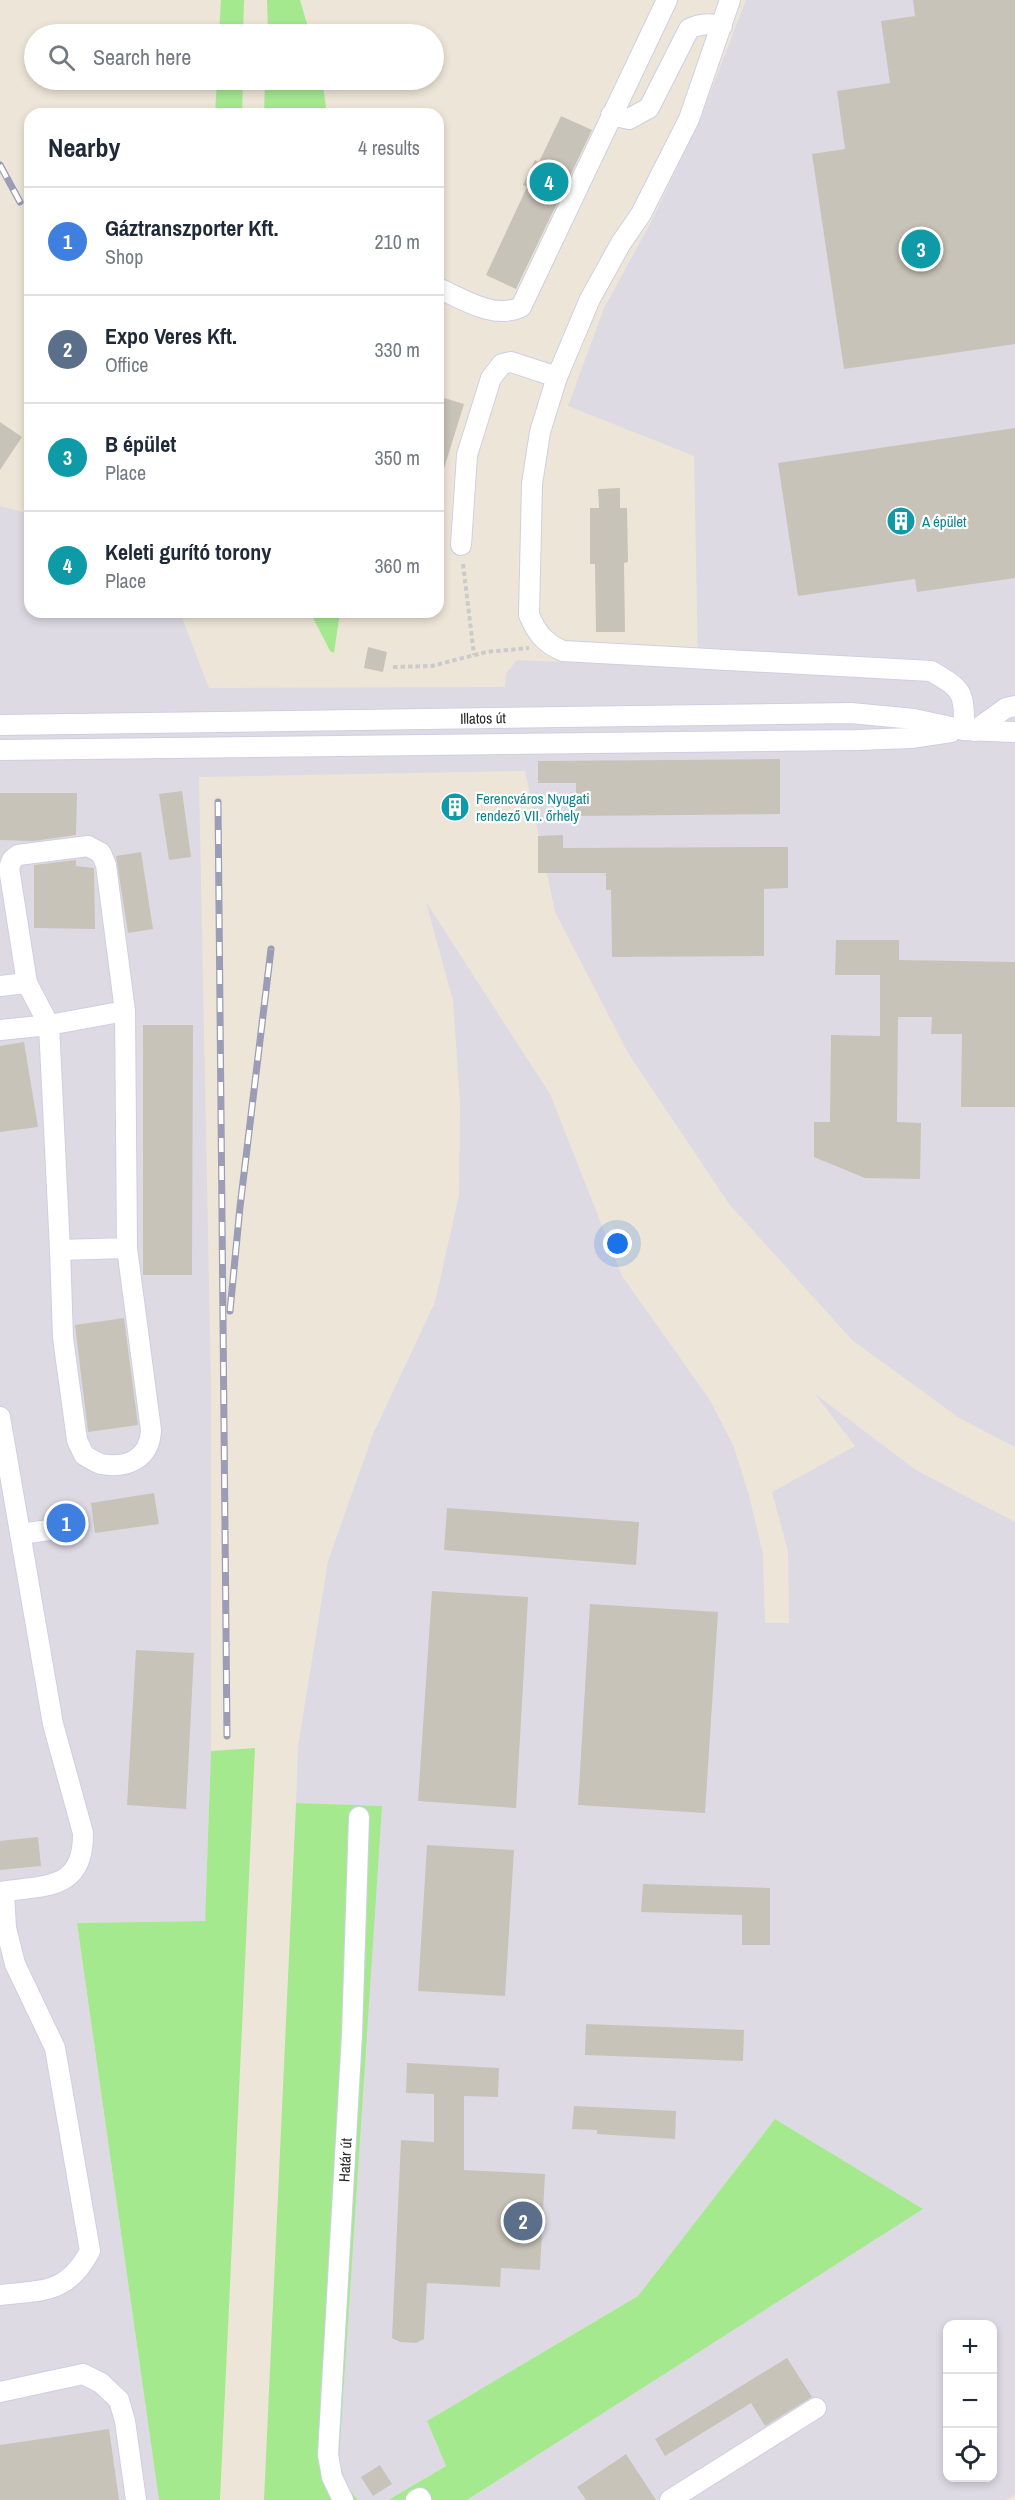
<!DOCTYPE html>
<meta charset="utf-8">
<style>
:root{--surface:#fff;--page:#f2f2f3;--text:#1f2937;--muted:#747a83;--line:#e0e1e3;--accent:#111827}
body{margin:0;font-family:"Archivo Narrow",sans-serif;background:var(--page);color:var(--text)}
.controls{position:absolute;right:18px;bottom:18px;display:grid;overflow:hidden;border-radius:12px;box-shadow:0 3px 9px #0003}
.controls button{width:54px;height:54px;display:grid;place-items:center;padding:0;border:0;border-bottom:2px solid var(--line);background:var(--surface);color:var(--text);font:30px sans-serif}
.you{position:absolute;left:618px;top:1244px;width:21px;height:21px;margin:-15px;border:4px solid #fff;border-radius:50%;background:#1a73e8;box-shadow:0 0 0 9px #1a73e833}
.badge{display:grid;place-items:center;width:39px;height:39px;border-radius:50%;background:var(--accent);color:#fff;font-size:20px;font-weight:700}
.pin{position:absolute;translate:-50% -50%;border:3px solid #fff;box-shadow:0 2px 6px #0006}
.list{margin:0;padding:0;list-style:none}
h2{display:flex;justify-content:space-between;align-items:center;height:78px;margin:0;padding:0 24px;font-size:26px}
h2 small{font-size:20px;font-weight:400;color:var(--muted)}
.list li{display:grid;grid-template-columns:39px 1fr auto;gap:18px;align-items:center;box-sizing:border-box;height:108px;padding:0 24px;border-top:2px solid var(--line)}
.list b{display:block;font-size:22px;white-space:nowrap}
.list p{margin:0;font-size:20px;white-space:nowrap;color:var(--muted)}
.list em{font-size:20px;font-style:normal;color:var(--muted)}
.icon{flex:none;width:33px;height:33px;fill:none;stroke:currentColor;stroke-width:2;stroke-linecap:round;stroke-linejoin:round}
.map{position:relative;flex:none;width:1015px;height:2500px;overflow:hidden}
.search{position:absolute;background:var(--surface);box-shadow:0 3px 9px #0003;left:24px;top:24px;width:420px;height:66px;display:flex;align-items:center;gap:15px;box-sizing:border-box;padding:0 21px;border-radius:33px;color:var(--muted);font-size:22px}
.panel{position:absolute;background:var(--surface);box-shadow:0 3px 9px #0003;left:24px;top:108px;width:420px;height:510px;border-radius:18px}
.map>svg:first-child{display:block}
</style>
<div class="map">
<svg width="1015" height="2500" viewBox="0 0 1015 2500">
<rect width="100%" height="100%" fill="#ede6d8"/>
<g fill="#dedae4" fill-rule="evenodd">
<path d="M746,0H1015V1447L959,1418L852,1340L729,1204L628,1053L555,912L525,771L199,777L211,1383V1751L205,1921L77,1923L159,2500H0V506L30,514V612H180L209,688L505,687L506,673L517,660L698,668L694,456L568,406L604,308L652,220L699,122Z"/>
<path d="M426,902L550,1094L622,1276L710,1400L734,1447L749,1495L763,1554L765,1623H789L788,1552L772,1492L855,1446L814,1393L916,1470L1015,1522V2495L1006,2500H467L922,2209L775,2119L638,2296L427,2421L446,2466L387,2500H358L346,2485L339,2459L381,1806L296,1803L298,1746L328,1561L373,1434L435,1302L459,1195L460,1104L453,1001ZM948,2324H992V2478H948Z"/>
</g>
<g fill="#a5e98f">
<path d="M221,0H244L243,34H219Z"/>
<path d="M267,0H300L310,34H268Z"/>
<path d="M217,80H243L242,114H215Z"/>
<path d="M265,80H322L327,114H264Z"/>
<path d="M310,612H340L334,653L330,651Z"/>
<path d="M255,1748L220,2500H159L77,1923L205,1921L211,1751Z"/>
<path d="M296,1803L382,1806L339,2459L346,2485L358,2500H264Z"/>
<path d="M775,2119L923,2209L467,2500H388L446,2466L427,2421L638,2296Z"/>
</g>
<g fill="#c8c3b8">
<path d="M913,0H1015V344L844,369L812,154L845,149L837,91L890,83L881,21L915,16Z"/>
<path d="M561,116L592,130L516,289L486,275L527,187L523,185L535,160L539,162Z"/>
<path d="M444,398L464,404L442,475L438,474V417Z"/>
<path d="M0,422L22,437L0,470Z"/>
<path d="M1015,428V578L917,592L915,579L798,596L778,463Z"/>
<path d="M620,488V508H627L628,562L624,563L625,632H596L595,564H590V508H599L598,489Z"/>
<path d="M368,647L387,652L383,672L364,668Z"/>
<path d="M780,759V814L576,816V783H538V761Z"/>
<path d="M182,791L191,857L169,860L159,794Z"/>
<path d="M0,793H77L76,835L34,841L0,840Z"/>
<path d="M563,835V848L788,847V888L764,889V956L612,957L611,890H606V873H538V836Z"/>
<path d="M141,852L153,929L128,933L116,856Z"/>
<path d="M76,860V866L94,868L95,929L34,928V865Z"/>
<path d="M836,940H899V960L1015,962V1107H961L962,1034H931L932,1017H898L897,1122L921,1123L920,1179L865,1178L814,1157V1122H830L831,1035L880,1036V975H835Z"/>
<path d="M143,1025H193L192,1275H143Z"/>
<path d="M24,1042L38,1127L0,1132V1046Z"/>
<path d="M124,1318L138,1425L88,1432L75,1325Z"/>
<path d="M154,1493L159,1524L95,1533L91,1503Z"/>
<path d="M447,1508L639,1522L636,1565L444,1550Z"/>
<path d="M432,1591L528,1597L516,1808L418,1801Z"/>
<path d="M590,1604L718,1612L705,1813L578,1805Z"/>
<path d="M136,1650L194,1653L186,1809L127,1805Z"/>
<path d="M38,1837L41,1866L0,1870V1841Z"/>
<path d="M427,1845L514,1850L505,1996L418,1991Z"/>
<path d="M643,1884L770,1888V1945H742V1915L641,1912Z"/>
<path d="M586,2024L744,2030L743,2061L585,2055Z"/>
<path d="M407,2063L499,2068L498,2097L464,2096V2170L545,2174L540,2270L501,2268L500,2287L427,2283L424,2339L416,2343L400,2342L392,2338L401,2140L434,2142V2094L406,2093Z"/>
<path d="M574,2106L676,2111L675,2139L597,2134V2130L572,2129Z"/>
<path d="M787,2358L812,2397L765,2426L751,2403L665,2456L655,2439Z"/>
<path d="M109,2429L119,2500H0V2445Z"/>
<path d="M626,2454L656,2500H586L577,2487Z"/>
<path d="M380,2465L392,2484L373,2496L361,2477Z"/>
</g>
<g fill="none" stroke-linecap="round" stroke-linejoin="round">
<g stroke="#cdcfe3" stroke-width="22">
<g id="minor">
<path d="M730,0L689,119L641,214L621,243L590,299L557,377L540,432L532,484L529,615C537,633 544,643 563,651L931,671C964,690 964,692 964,730"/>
<path d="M611,115L629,119L649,108L689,29C700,23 710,23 722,26"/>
<path d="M438,288C463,299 494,320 521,307L667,0"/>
<path d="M461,545L467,455L491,378L502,364L511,362L557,377"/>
<path d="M0,725L851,713L914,719L964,730L1015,732"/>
<path d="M974,731L1006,708L1015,706"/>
<path d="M0,750L857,740L911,738L951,732"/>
<path d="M0,986L27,983"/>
<path d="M0,1030L49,1025L125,1011L106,865L101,853L88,846L18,855L12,860L9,868L27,983L49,1025L60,1250L127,1248L125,1011"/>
<path d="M60,1250L63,1338L77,1440L84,1455C89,1458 95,1462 101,1464C128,1469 150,1458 151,1430L127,1248"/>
<path d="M0,1417L53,1724L83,1833C84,1891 45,1885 0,1892"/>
<path d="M20,1534L79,1526"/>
<path d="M0,2295C44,2290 67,2294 90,2251L55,2048L15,1964L6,1928L4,1892"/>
<path d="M0,2392L83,2374L101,2383L119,2400L125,2421L136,2500"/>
<path d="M343,2500L332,2477L328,2455L352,2034L359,1817"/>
<path d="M416,2500L420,2498L421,2500"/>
<path d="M670,2500L816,2408"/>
</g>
</g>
<g stroke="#cbcbcb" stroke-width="4" stroke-dasharray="4.5 3" stroke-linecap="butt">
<path d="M463,564L474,655"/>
<path d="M393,667L432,666L486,652L529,648"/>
</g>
<use href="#minor" stroke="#fff" stroke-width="20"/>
<g stroke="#9b9cb5" stroke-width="7">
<g id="rail">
<path d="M0,165L20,202"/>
<path d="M218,802L227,1736"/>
<path d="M230,1311L240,1207L271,949"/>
</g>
</g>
<use href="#rail" stroke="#fff" stroke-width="4.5" stroke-dasharray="14" stroke-linecap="butt"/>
</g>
<defs>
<g id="building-disc" transform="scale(1.5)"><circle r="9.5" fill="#0f9aa8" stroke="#fff"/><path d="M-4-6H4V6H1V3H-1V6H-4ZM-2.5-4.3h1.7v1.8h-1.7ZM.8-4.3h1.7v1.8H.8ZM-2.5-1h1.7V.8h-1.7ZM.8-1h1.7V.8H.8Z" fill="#fff"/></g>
</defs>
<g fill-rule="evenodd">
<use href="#building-disc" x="901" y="521"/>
<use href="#building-disc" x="455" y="807"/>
</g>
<g text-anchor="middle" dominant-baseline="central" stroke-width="4.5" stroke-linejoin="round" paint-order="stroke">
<g font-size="15" fill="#0d838f" stroke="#fff" text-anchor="start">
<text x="922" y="521">A épület</text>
<text x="476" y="798">Ferencváros Nyugati<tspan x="476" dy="17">rendező VII. őrhely</tspan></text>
</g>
<g font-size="15" fill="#282828" stroke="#fff">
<text transform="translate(483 718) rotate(-1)">Illatos út</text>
<text transform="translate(345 2160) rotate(-87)">Határ út</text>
</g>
</g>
</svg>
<div class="controls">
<button>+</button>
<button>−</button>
<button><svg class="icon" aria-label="locate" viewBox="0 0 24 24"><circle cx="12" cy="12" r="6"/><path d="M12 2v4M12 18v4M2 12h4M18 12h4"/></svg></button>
</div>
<div class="you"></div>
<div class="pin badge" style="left:66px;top:1523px;background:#3f7fe0">1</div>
<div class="pin badge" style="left:523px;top:2221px;background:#5c6f8a">2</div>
<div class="pin badge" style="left:921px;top:249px;background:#0f9aa8">3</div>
<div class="pin badge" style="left:549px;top:182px;background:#0f9aa8">4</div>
<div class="search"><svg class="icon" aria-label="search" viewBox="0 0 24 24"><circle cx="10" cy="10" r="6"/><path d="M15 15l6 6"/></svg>Search here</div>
<section class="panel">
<h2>Nearby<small>4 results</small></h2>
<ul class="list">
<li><span class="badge" style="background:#3f7fe0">1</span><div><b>Gáztranszporter Kft.</b><p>Shop</p></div><em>210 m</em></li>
<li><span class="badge" style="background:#5c6f8a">2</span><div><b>Expo Veres Kft.</b><p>Office</p></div><em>330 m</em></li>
<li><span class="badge" style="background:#0f9aa8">3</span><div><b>B épület</b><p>Place</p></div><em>350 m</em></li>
<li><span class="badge" style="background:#0f9aa8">4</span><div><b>Keleti gurító torony</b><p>Place</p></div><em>360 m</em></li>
</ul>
</section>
</div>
